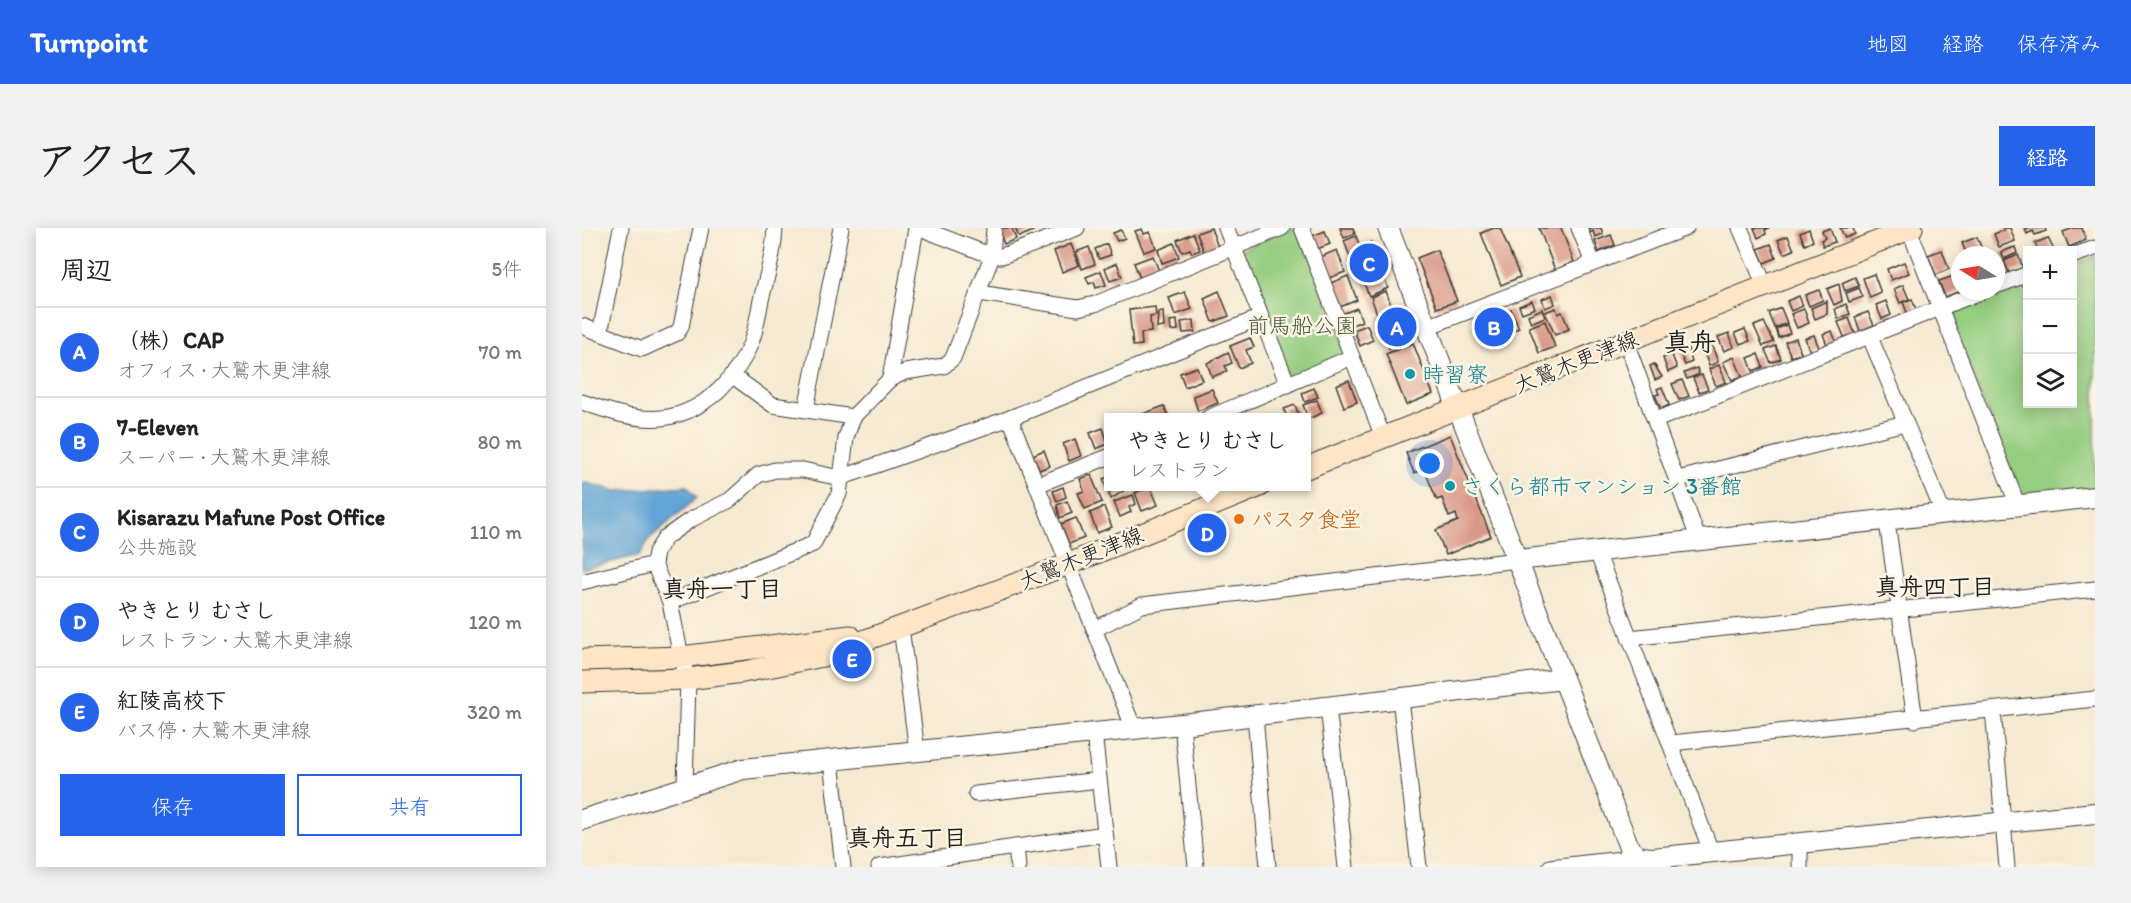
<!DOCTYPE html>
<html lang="ja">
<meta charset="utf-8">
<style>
:root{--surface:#fff;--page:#f2f2f2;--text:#222;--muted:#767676;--line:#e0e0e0;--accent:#2563eb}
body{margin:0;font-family:Itim,"Klee One",sans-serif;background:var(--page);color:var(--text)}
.controls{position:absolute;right:18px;top:18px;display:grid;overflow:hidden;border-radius:0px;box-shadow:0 3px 15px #0003}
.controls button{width:54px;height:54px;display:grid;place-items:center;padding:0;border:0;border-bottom:2px solid var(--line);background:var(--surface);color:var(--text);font:30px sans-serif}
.compass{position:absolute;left:1369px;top:18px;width:54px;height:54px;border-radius:50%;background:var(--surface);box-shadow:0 3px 15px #0003;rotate:281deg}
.you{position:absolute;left:848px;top:236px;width:21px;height:21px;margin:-15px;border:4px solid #fff;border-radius:50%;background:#1a73e8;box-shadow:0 0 0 9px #1a73e833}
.badge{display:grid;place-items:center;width:39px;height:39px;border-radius:50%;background:var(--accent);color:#fff;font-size:20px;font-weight:700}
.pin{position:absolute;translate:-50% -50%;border:3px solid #fff;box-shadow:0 2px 6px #0006}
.popup{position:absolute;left:522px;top:185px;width:207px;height:78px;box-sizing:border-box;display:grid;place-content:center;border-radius:0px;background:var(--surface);filter:drop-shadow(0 2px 4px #0005);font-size:20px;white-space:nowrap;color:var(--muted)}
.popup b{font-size:22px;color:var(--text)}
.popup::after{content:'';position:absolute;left:50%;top:100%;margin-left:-12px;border:12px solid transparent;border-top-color:var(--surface)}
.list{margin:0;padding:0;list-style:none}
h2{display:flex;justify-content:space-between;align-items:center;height:78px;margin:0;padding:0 24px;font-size:26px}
h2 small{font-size:20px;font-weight:400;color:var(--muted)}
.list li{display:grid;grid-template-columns:39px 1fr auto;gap:18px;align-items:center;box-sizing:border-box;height:90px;padding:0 24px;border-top:2px solid var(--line)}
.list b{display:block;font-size:22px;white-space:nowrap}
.list p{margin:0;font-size:20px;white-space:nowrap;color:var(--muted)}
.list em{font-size:20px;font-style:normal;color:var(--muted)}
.actions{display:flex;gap:12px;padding:18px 24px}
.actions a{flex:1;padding:14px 0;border:2px solid var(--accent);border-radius:0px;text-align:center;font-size:21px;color:var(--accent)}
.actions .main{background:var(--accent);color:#fff}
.icon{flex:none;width:33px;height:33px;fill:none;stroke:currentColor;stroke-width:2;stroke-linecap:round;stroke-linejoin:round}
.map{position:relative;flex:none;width:1513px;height:639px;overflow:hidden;border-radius:0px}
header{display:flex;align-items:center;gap:36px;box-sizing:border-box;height:84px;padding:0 30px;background:var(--accent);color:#fff}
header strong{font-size:28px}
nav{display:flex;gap:33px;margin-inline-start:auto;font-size:21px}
.intro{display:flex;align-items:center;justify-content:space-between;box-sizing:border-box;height:144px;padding:0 36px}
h1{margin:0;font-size:42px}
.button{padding:15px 27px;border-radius:0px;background:var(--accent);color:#fff;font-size:21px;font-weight:700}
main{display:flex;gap:36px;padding:0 36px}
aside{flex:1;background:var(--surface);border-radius:0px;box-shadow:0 3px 15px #0003}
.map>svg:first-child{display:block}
</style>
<header>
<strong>Turnpoint</strong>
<nav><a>地図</a><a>経路</a><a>保存済み</a></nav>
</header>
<div class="intro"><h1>アクセス</h1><a class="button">経路</a></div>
<main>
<aside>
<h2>周辺<small>5件</small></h2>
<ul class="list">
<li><span class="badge">A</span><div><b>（株）CAP</b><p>オフィス · 大鷲木更津線</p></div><em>70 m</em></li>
<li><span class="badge">B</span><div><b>7-Eleven</b><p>スーパー · 大鷲木更津線</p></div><em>80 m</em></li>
<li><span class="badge">C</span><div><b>Kisarazu Mafune Post Office</b><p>公共施設</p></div><em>110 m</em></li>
<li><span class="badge">D</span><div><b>やきとり むさし</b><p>レストラン · 大鷲木更津線</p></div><em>120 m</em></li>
<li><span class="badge">E</span><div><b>紅陵高校下</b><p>バス停 · 大鷲木更津線</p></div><em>320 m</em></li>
</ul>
<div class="actions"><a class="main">保存</a><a>共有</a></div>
</aside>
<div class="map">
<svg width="1513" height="639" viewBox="0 0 1513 639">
<rect width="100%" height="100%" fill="#fcf5e5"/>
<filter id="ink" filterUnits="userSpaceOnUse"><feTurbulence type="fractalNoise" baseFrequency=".0167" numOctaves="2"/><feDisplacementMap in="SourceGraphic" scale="12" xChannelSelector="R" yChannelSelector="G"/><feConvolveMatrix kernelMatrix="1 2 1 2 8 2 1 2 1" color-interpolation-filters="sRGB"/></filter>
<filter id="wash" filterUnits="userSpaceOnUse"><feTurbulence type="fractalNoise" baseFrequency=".008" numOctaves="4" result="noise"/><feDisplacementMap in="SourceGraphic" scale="24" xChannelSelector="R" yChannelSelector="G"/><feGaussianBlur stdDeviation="1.35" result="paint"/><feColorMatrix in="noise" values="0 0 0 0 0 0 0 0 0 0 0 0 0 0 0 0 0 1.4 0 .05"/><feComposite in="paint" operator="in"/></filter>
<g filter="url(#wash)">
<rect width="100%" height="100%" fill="#f6e9d1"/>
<g fill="#95ce81" stroke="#58754e" stroke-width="1.5">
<path d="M710,0H717L766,128L707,154L657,23Z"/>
<path d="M1513,28V261L1439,270L1366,85L1445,54L1446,176H1490L1491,37Z"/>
</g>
<path fill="#60a5d5" stroke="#3e6078" stroke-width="1.5" d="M0,254L35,263L105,258L115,270L67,311L58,327L0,341Z"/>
<g id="blocks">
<g fill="#d99787">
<path d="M416,0H430L434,11L422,16Z"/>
<path d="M433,0H450L451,3L437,9Z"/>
<path d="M629,0L636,19L622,24L615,5Z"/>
<path d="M758,0H771L773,6L762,10Z"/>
<path d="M912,0H918L938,49L919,57L899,5Z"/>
<path d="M957,0H979L992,34L973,42Z"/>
<path d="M1005,0H1019L1021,6L1013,9L1011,3L1007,5Z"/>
<path d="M1172,0H1187L1183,2L1184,6L1176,10Z"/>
<path d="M1248,0L1253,14L1241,18L1239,12L1243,10L1240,3Z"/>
<path d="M1258,0H1271L1273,6L1263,10Z"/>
<path d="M1421,0H1428L1433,13L1417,19L1412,6L1422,2Z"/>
<path d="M1443,0H1463L1464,3L1453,7L1451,3L1445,6Z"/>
<path d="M1492,0H1500L1504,12L1487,19L1481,4Z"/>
<path d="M560,1L562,6L568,4L574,20L562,24L553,3Z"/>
<path d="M1227,1L1231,13L1223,17L1218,5Z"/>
<path d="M539,2L543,10L535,13L531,5Z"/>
<path d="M743,3L748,16L735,21L730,8Z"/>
<path d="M611,5L618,22L610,25L608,21L600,24L595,12Z"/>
<path d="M1029,7L1033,17L1017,24L1013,13Z"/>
<path d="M774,8L778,18L789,14L794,26L770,34L762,13Z"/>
<path d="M1206,8L1212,22L1202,26L1196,12Z"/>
<path d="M1395,9L1401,24L1385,27L1380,15Z"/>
<path d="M1466,10L1472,22H1456L1453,15Z"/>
<path d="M592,15L597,29L580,35L576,22Z"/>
<path d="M489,16L497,37L480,44L472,23Z"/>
<path d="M525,16L529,27L517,31L513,21Z"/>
<path d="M1189,16L1194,30L1182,35L1176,21Z"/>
<path d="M507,19L513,36L500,41L494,24Z"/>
<path d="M1433,19L1435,25L1422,31L1419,24Z"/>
<path d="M755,22L763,44L747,50L738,29Z"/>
<path d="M855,22L875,73L855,80L835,30Z"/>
<path d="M1360,22L1367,41L1354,47L1346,27Z"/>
<path d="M1436,27L1441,40L1427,45L1422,33Z"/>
<path d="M571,28L577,43L558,50L552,35Z"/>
<path d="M1322,34L1327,45L1309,52L1305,41Z"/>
<path d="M535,35L540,49L528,53L523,40Z"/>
<path d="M798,39L806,60L787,68L779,47Z"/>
<path d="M519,43L524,57L514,60L512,54L507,56L504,49Z"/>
<path d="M1292,46L1299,65L1288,70L1281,50Z"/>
<path d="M766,48L775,72L758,79L749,55Z"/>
<path d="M1372,48L1378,63L1363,69L1357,53Z"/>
<path d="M1273,49L1277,58L1263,63L1260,55Z"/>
<path d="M1257,56L1260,73L1252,77L1245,61Z"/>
<path d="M1321,57L1327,71L1318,75L1312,61Z"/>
<path d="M1277,60L1281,69L1267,74L1264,65Z"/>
<path d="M1237,62L1241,72L1227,78L1223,67Z"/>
<path d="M637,63L647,88L631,94L622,70Z"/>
<path d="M804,63L810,80L795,86L789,69Z"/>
<path d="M603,64L610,81L593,87L587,70Z"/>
<path d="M970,67L973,76L963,80L960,71Z"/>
<path d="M1217,68L1221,78L1209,83L1205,73Z"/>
<path d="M1330,71L1335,84L1326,87L1321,74Z"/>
<path d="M950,73L953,80L940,85L937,78Z"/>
<path d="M1245,73V86L1233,91L1229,80Z"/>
<path d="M1304,73L1309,87L1300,91L1294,77Z"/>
<path d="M1264,76L1268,86L1256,91L1253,81Z"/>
<path d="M573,79L574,88L568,89L569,104L559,105L560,117L551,118L547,82Z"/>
<path d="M775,80L780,93L765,99L760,86Z"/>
<path d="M974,80L976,86L980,84L987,101L973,107L963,84Z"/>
<path d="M1199,80L1205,95L1193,100L1187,85Z"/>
<path d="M929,81L937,100L904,112L897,94Z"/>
<path d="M960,81L963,89L949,95L946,87Z"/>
<path d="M1222,81L1227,95L1215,100L1209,86Z"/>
<path d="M812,82L824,113L807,120L795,89Z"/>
<path d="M581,83L582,99L575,100L576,84Z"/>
<path d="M1286,84L1292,97L1278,103L1273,89Z"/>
<path d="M1267,90L1273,106L1263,111L1256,94Z"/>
<path d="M595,92L596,102L589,103L588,93Z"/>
<path d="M612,92L613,104L601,105L599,94Z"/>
<path d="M963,93L973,119L957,125L947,99Z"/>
<path d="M1182,94L1192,114L1181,118L1172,98Z"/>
<path d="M785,97L791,112L778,118L772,102Z"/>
<path d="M1205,97L1208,105L1197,110L1194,101Z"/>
<path d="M1163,101L1168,113L1158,116L1153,105Z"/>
<path d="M1250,103L1255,116L1246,120L1241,106Z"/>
<path d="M1147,105L1152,119L1142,123L1136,109Z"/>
<path d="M1232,107L1237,120L1228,124L1223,110Z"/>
<path d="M668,110L672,119L664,122L669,135L657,140L648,118Z"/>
<path d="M1214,110L1219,125L1209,129L1203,114Z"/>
<path d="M831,115L851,166L824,177L804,126Z"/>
<path d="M1130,118L1136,134L1127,138L1121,121Z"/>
<path d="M1194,118L1199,131L1189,135L1183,122Z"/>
<path d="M1106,120L1110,134L1103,137L1097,123Z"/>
<path d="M646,124L650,135L643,138L645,143L630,149L625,135Z"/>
<path d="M1176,126L1181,139L1171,143L1166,130Z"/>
<path d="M1090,127L1095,140L1086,144L1081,130Z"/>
<path d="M1152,129L1160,148L1150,152L1141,134Z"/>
<path d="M1072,136L1080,149L1073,152L1068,138Z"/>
<path d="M1137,137L1144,154L1134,158L1127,141Z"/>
<path d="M615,139L620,152L603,159L598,145Z"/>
<path d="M1115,140L1117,146L1105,151L1102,145Z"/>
<path d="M1120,147L1126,161L1117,164L1111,150Z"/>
<path d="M767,152L775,174L762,179L754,157Z"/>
<path d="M1100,152L1107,168L1097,172L1090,156Z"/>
<path d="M1080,159L1087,177L1079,181L1073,167L1077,166L1075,161Z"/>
<path d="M732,160L736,169L723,174L720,165Z"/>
<path d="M630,161L636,175L616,183L611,168Z"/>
<path d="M735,172L740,185L726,191L721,177Z"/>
<path d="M713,177L718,190H705L702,181Z"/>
<path d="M582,178L586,187L560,190L558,187Z"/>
<path d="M521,200L526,216L514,221L508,205Z"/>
<path d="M868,207L909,308L864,327L854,302L876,293L874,286L867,289L860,270L855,272L842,241L832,245L824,225Z"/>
<path d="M493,211L499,228L487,233L481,216Z"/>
<path d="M462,222L468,238L457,242L451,227Z"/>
<path d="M509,247L520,274L503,281L496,265L502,263L498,251Z"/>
<path d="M526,249V258H542L543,262L529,271L521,251Z"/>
<path d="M568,258L576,277L560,283L553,265Z"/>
<path d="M481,259L484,269L475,273L471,263Z"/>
<path d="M551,267L554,276L547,279L549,284L538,289L532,274Z"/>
<path d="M485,273L490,285L478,290L475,277Z"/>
<path d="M522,279L530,299L515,305L508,285Z"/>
<path d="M494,290L502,310L487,316L479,296Z"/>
</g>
</g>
</g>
<g filter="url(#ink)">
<use href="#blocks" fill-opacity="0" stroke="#3d3b37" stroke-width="1.5"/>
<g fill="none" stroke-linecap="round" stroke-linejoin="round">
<g stroke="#3d3b37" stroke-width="17">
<g id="minor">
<path d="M338,0L410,28H420L495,0"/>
<path d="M644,0L706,157"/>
<path d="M720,0L801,209"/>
<path d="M997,0L1011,35"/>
<path d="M1158,0L1183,58"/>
<path d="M1327,1L1436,278"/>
<path d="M1490,28L1513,20"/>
<path d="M1414,58L1446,46"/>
<path d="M397,65L496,80L513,76L700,0"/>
<path d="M0,98L60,121L95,105L99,99L119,0"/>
<path d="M845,99L1104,0"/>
<path d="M18,105L39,0"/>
<path d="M1288,109L1362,287"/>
<path d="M1044,114L1117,313"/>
<path d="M151,148L191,177L271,189"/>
<path d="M308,151L334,0"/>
<path d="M0,174C53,193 92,203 137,162C150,149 161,135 168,117C174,103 176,87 179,72C185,48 192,25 193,0"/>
<path d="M224,181L259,0"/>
<path d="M428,190L552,501"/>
<path d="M626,190L770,129"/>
<path d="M1074,192L1401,63"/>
<path d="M1096,251L1323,195"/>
<path d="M455,257L526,229"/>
<path d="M1305,294L1333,492"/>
<path d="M1015,324L1129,623"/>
<path d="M0,354L72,336"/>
<path d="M88,374L231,316L257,266L264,210L271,189L308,151L323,144L362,138L371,130L410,28L412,0"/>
<path d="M319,399L335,524"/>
<path d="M513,401L560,377L935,332"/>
<path d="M1047,410L1513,361"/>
<path d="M818,470L837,639"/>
<path d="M746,479L764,639"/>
<path d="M1411,482L1425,639"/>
<path d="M673,487L686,639"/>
<path d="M600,496L614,639"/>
<path d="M512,505L527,639"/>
<path d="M1089,515L1513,471"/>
<path d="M249,533L261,639"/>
<path d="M103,558L106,451L99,429L88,374L72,336L74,324L84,309L108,292L148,272L176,247L193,242H221L258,250L428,190L679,89"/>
<path d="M394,566L517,552"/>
<path d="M434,619L436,639"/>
<path d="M297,639L523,606"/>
<path d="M968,639L1058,629"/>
<path d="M1218,639V614"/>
</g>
</g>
<g stroke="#3d3b37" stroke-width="22">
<g id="tertiary">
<path d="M806,0L1048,622L1058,629L1071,630L1513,585"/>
<path d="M935,332L1513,269"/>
<path d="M0,592L161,541L600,496L981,451"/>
</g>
</g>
<g stroke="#3d3b37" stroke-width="23">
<g id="secondary">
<path d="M724,240L1330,0"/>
<path d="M0,432L99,429L268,408"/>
<path d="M0,454L106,451L161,444L241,428L487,336L678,258"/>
</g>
</g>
<use href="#minor" stroke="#fff" stroke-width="15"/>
<use href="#tertiary" stroke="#fff" stroke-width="20"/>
<use href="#secondary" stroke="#fde5c5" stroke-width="21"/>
</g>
</g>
<g fill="#0f9aa8" stroke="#fcf5e5" stroke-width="2">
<circle cx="828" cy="146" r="6"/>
<circle cx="868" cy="258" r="6"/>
</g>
<circle fill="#e8710a" stroke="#fcf5e5" stroke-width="2" cx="657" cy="291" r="6"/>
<g text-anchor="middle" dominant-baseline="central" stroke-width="5" stroke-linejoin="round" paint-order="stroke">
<g font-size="22" fill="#465a3f" stroke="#fcf5e5">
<text x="720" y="97">前馬船公園</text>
</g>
<g font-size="22" fill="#1c1c1c" stroke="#fcf5e5">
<text transform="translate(994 134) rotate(-22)">大鷲木更津線</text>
<text transform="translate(499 330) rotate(-22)">大鷲木更津線</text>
</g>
<g font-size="22" fill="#0d838f" stroke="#fcf5e5" text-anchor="start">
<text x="840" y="146">時習寮</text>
<text x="880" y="258">さくら都市マンション 3番館</text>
</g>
<g font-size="22" fill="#c56008" stroke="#fcf5e5" text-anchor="start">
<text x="669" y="291">パスタ食堂</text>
</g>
<g font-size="24" font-weight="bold" fill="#1c1c1c" stroke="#fcf5e5">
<text x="1353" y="358">真舟四丁目</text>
<text x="140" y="360">真舟一丁目</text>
<text x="325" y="609">真舟五丁目</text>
</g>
<g font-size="26" font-weight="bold" fill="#1c1c1c" stroke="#fcf5e5">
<text x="1108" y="114">真舟</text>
</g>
</g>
</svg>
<div class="controls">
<button>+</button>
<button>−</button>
<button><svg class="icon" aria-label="layers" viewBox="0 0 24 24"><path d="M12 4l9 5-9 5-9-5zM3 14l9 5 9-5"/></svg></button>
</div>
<svg class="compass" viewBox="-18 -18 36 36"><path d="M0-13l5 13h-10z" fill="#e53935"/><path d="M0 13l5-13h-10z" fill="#767676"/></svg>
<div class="you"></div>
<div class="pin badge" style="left:815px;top:99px">A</div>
<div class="pin badge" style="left:912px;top:99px">B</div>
<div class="pin badge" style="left:787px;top:35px">C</div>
<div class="pin badge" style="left:625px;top:305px">D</div>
<div class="popup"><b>やきとり むさし</b>レストラン</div>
<div class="pin badge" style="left:270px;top:431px">E</div>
</div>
</main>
